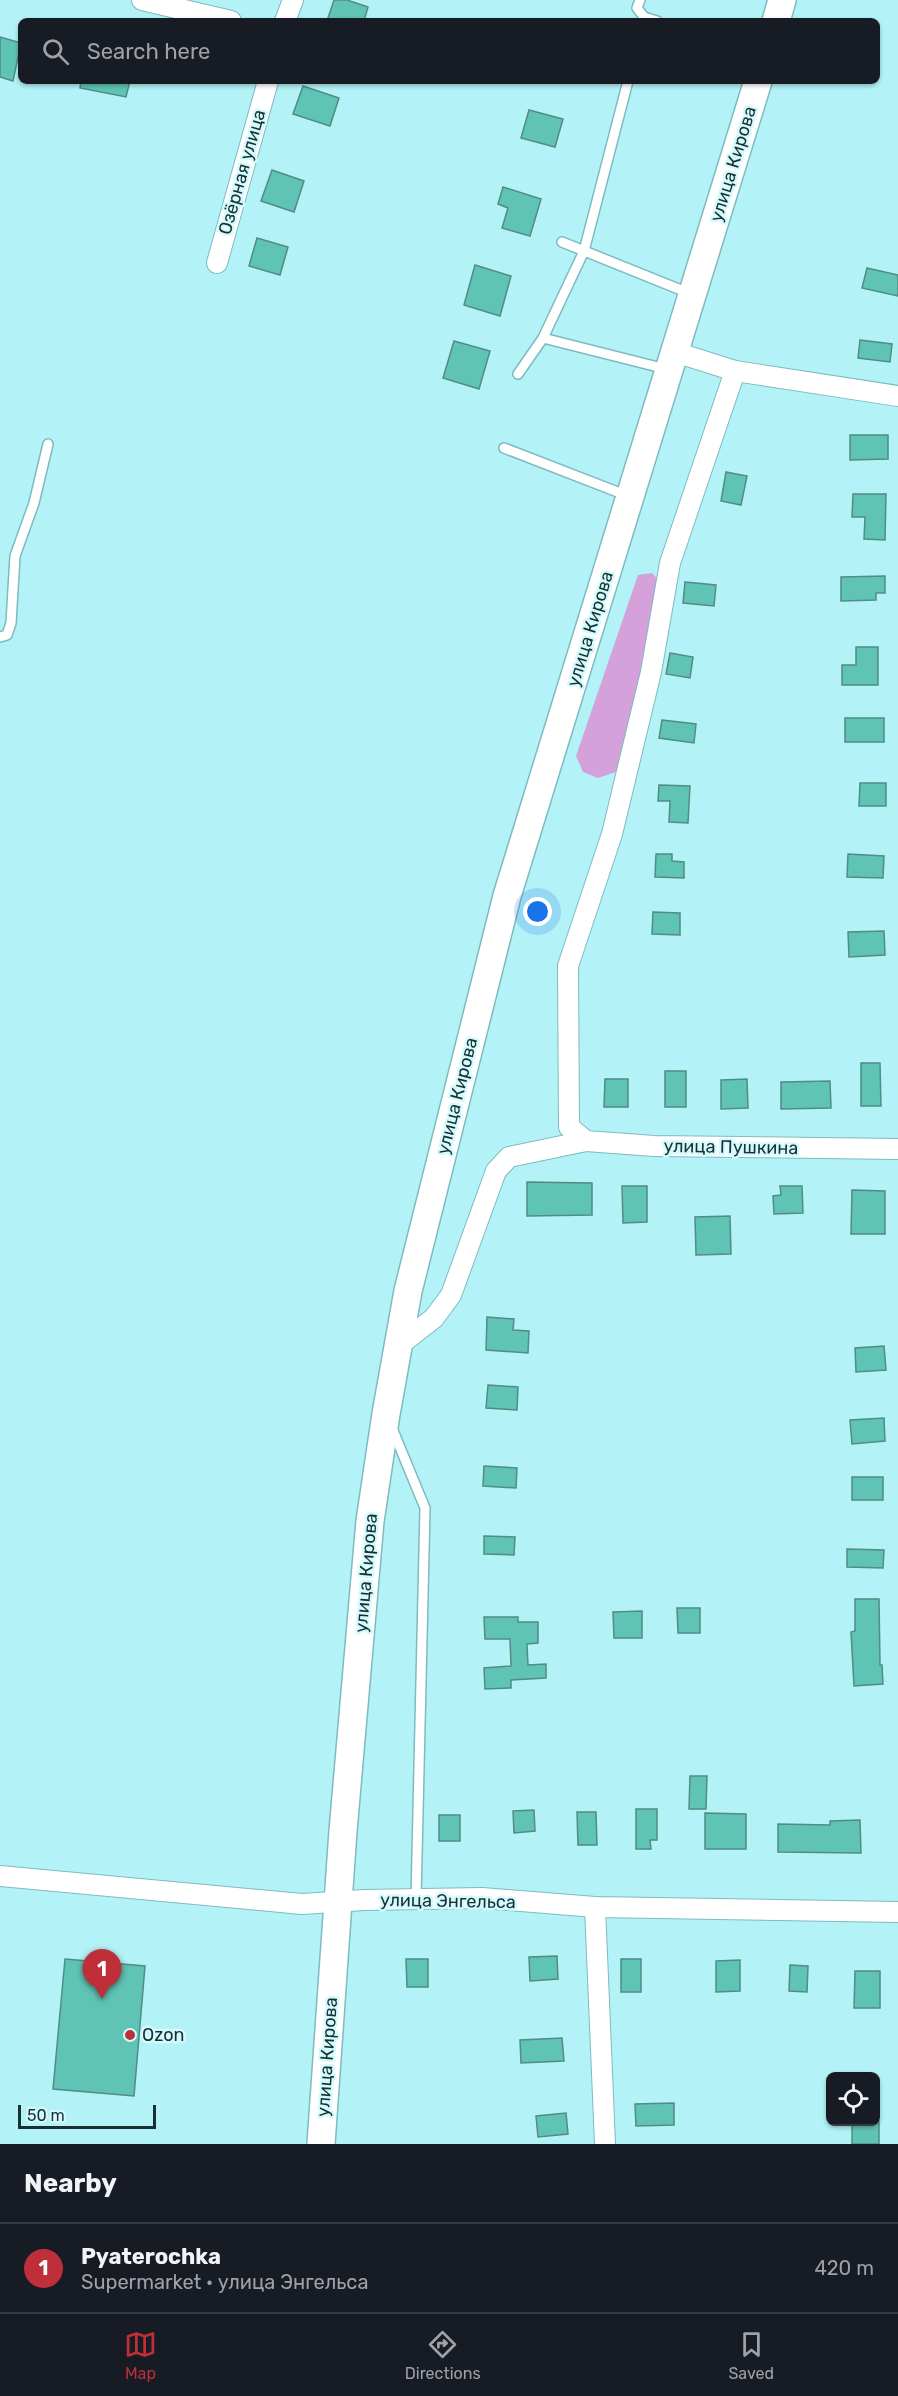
<!DOCTYPE html>
<meta charset="utf-8">
<style>
:root{--surface:#171b24;--page:#242831;--text:#f1f3f6;--muted:#9ea1a6;--line:#363941;--accent:#bf2f39}
body{margin:0;font-family:Rubik,sans-serif;background:var(--page);color:var(--text)}
.controls{position:absolute;right:18px;bottom:18px;display:grid;overflow:hidden;border-radius:9px;box-shadow:0 2px 4px #0004}
.controls button{width:54px;height:54px;display:grid;place-items:center;padding:0;border:0;border-bottom:2px solid var(--line);background:var(--surface);color:var(--text);font:30px sans-serif}
.scale{position:absolute;left:18px;bottom:15px;width:138px;box-sizing:border-box;padding-left:6px;border:3px solid #173133;border-top:0;font-size:16px;line-height:21px;white-space:nowrap;color:#173133;-webkit-text-stroke:4px #d5fafd;paint-order:stroke}
.you{position:absolute;left:538px;top:912px;width:21px;height:21px;margin:-15px;border:4px solid #fff;border-radius:50%;background:#1a73e8;box-shadow:0 0 0 9px #1a73e833}
.badge{display:grid;place-items:center;width:39px;height:39px;border-radius:50%;background:var(--accent);color:#fff;font-size:20px;font-weight:700}
.pin{position:absolute;translate:-50% -50px;filter:drop-shadow(0 2px 3px #0008)}
.pin::after{content:'';position:absolute;top:32px;width:21px;height:18px;background:inherit;clip-path:polygon(0 0,100% 0,50% 100%)}
.list{margin:0;padding:0;list-style:none}
h2{display:flex;justify-content:space-between;align-items:center;height:78px;margin:0;padding:0 24px;font-size:26px}
h2 small{font-size:20px;font-weight:400;color:var(--muted)}
.list li{display:grid;grid-template-columns:39px 1fr auto;gap:18px;align-items:center;box-sizing:border-box;height:90px;padding:0 24px;border-top:2px solid var(--line)}
.list b{display:block;font-size:22px;white-space:nowrap}
.list p{margin:0;font-size:20px;white-space:nowrap;color:var(--muted)}
.list em{font-size:20px;font-style:normal;color:var(--muted)}
.icon{flex:none;width:33px;height:33px;fill:none;stroke:currentColor;stroke-width:2;stroke-linecap:round;stroke-linejoin:round}
.map{position:relative;flex:none;width:898px;height:2144px;overflow:hidden}
.search{position:absolute;background:var(--surface);box-shadow:0 2px 4px #0004;left:18px;right:18px;top:18px;height:66px;display:flex;align-items:center;gap:15px;box-sizing:border-box;padding:0 21px;border-radius:9px;color:var(--muted);font-size:22px}
.sheet{height:168px;background:var(--surface)}
nav{display:flex;justify-content:space-around;align-items:center;box-sizing:border-box;height:84px;border-top:2px solid var(--line);background:var(--surface);font-size:16px;color:var(--muted)}
nav a{display:grid;justify-items:center;gap:3px}
nav .on{color:var(--accent)}
.map>svg:first-child{display:block}
</style>
<div class="map">
<svg width="898" height="2144" viewBox="0 0 898 2144">
<rect width="100%" height="100%" fill="#b3f2f7"/>
<path fill="#d4a1da" d="M652,573L659,581L644,669L616,772L598,778L583,772L576,756L638,575Z"/>
<g fill="#5fc4b5" stroke="#528c83" stroke-width="1.5">
<path d="M334,0H347L368,7L364,21H327Z"/>
<path d="M0,37L21,43L13,81L0,77Z"/>
<path d="M81,81H130L126,97L80,88Z"/>
<path d="M303,86L339,98L330,126L293,114Z"/>
<path d="M529,110L563,119L555,147L521,138Z"/>
<path d="M272,170L304,181L294,212L261,201Z"/>
<path d="M503,187L541,199L530,236L502,228L508,208L498,204Z"/>
<path d="M257,238L288,247L280,275L249,266Z"/>
<path d="M475,265L511,276L500,316L464,305Z"/>
<path d="M867,268L898,275V296L862,288Z"/>
<path d="M860,340L892,344L890,362L858,358Z"/>
<path d="M454,341L490,351L479,389L443,378Z"/>
<path d="M850,435H888V459L850,460Z"/>
<path d="M726,472L747,476L741,505L721,501Z"/>
<path d="M853,494H886L885,540L864,539L865,517H852Z"/>
<path d="M885,576V593H876V600L841,601V577Z"/>
<path d="M685,582L716,585L714,606L683,603Z"/>
<path d="M856,647H878V685H842V665H856Z"/>
<path d="M670,653L693,657L690,678L666,674Z"/>
<rect x="845" y="718" width="39" height="24"/>
<path d="M662,720L696,724L694,743L659,738Z"/>
<path d="M860,783H886V806H859Z"/>
<path d="M659,785L690,786L688,823L669,822L670,801H658Z"/>
<path d="M656,854H672V861L684,862V878L655,877Z"/>
<path d="M848,854L884,856L883,878L847,877Z"/>
<path d="M653,912L680,913V935L652,934Z"/>
<path d="M884,931L885,955L849,957L848,932Z"/>
<path d="M861,1063H880L881,1106H861Z"/>
<rect x="665" y="1071" width="21" height="36"/>
<path d="M605,1079H628V1107H604Z"/>
<path d="M747,1079L748,1108L721,1109V1080Z"/>
<path d="M830,1081L831,1108L781,1109V1082Z"/>
<path d="M527,1182L592,1183V1215L527,1216Z"/>
<path d="M622,1186H647V1222L623,1223Z"/>
<path d="M780,1186H802L803,1213L774,1214L773,1196L781,1195Z"/>
<path d="M852,1190L885,1191V1234H851Z"/>
<path d="M730,1216L731,1254L696,1255L695,1217Z"/>
<path d="M487,1317L514,1319L513,1330L529,1331L528,1353L486,1350Z"/>
<path d="M884,1346L886,1370L856,1372L855,1348Z"/>
<path d="M488,1385L518,1387L517,1410L486,1408Z"/>
<path d="M884,1418L885,1441L852,1444L850,1420Z"/>
<path d="M484,1466L517,1468L516,1488L483,1486Z"/>
<rect x="852" y="1477" width="31" height="23"/>
<path d="M484,1536L515,1537L514,1555L484,1554Z"/>
<path d="M847,1549L884,1550L883,1568L847,1567Z"/>
<path d="M855,1599H879L880,1665H882L883,1684L854,1686L851,1632L855,1631Z"/>
<path d="M677,1608H700V1633H678Z"/>
<path d="M642,1611V1638H614L613,1612Z"/>
<path d="M484,1617H518V1622H538V1643L527,1644L528,1665L546,1664V1678L511,1680V1688L485,1689L484,1668L511,1666L510,1639H485Z"/>
<path d="M690,1776H707L706,1809H689Z"/>
<path d="M636,1809H657V1840H650L651,1849H636Z"/>
<path d="M534,1810L535,1831L514,1833L513,1811Z"/>
<path d="M577,1812H596L597,1845H578Z"/>
<path d="M705,1813L746,1814V1849H705Z"/>
<rect x="439" y="1815" width="21" height="26"/>
<path d="M860,1820L861,1853L778,1852V1824L830,1825V1821Z"/>
<path d="M557,1956L558,1979L530,1981L529,1957Z"/>
<path d="M65,1959L145,1966L134,2096L53,2089Z"/>
<path d="M406,1959H428V1987H407Z"/>
<rect x="621" y="1959" width="20" height="33"/>
<path d="M740,1960V1991L716,1992V1961Z"/>
<path d="M790,1965L808,1966L807,1992L789,1991Z"/>
<path d="M855,1971H880V2008H854Z"/>
<path d="M562,2038L564,2061L521,2063L520,2040Z"/>
<path d="M674,2103V2125L636,2126L635,2104Z"/>
<path d="M566,2113L568,2134L538,2137L536,2116Z"/>
<rect x="852" y="2121" width="27" height="23"/>
</g>
<g fill="none" stroke-linecap="round" stroke-linejoin="round">
<g stroke="#7ebbc0" stroke-width="12">
<g id="lane">
<path d="M640,0L637,8L644,17L657,21"/>
<path d="M562,242L691,294"/>
<path d="M543,338L666,369"/>
<path d="M518,374L543,338L584,251L628,81"/>
<path d="M504,448L628,496"/>
<path d="M0,637L7,635L11,623L15,556L34,503L48,444"/>
<path d="M392,1428L425,1508L416,1899"/>
</g>
</g>
<g stroke="#7ebbc0" stroke-width="22">
<g id="street">
<path d="M142,0L231,21"/>
<path d="M285,21L293,0"/>
<path d="M217,263L268,81"/>
<path d="M675,352L735,371L898,396"/>
<path d="M735,371L670,563L651,672L612,834L568,966L569,1127L586,1141L654,1146L898,1149"/>
<path d="M398,1346L434,1318L451,1295L496,1171L509,1157L586,1141"/>
<path d="M0,1876L302,1904L364,1900L482,1898L595,1907L898,1912"/>
<path d="M595,1907L605,2144"/>
</g>
</g>
<g stroke="#7ebbc0" stroke-width="30">
<g id="secondary">
<path d="M776,21L782,0"/>
<path d="M321,2144L343,1831L370,1521L386,1414L408,1291L507,896L758,81"/>
</g>
</g>
<use href="#lane" stroke="#fff" stroke-width="9"/>
<use href="#street" stroke="#fff" stroke-width="20"/>
<use href="#secondary" stroke="#fff" stroke-width="27"/>
</g>
<circle fill="#bf2f39" stroke="#d5fafd" stroke-width="2" cx="130" cy="2035" r="6"/>
<g text-anchor="middle" dominant-baseline="central" stroke-width="5" stroke-linejoin="round" paint-order="stroke">
<g font-size="18" fill="#173133" stroke="#d5fafd">
<text transform="translate(733 164) rotate(-73)">улица Кирова</text>
<text transform="translate(242 172) rotate(-74)">Озёрная улица</text>
<text transform="translate(590 629) rotate(-73)">улица Кирова</text>
<text transform="translate(457 1096) rotate(-76)">улица Кирова</text>
<text transform="translate(731 1147) rotate(1)">улица Пушкина</text>
<text transform="translate(366 1573) rotate(-85)">улица Кирова</text>
<text transform="translate(448 1901) rotate(1)">улица Энгельса</text>
<text transform="translate(327 2057) rotate(-86)">улица Кирова</text>
</g>
<g font-size="18" fill="#173133" stroke="#d5fafd" text-anchor="start">
<text x="142" y="2035">Ozon</text>
</g>
</g>
</svg>
<div class="controls">
<button><svg class="icon" aria-label="locate" viewBox="0 0 24 24"><circle cx="12" cy="12" r="6"/><path d="M12 2v4M12 18v4M2 12h4M18 12h4"/></svg></button>
</div>
<div class="scale">50 m</div>
<div class="you"></div>
<div class="pin badge" style="left:102px;top:1999px">1</div>
<div class="search"><svg class="icon" aria-label="search" viewBox="0 0 24 24"><circle cx="10" cy="10" r="6"/><path d="M15 15l6 6"/></svg>Search here</div>
</div>
<section class="sheet">
<h2>Nearby<small></small></h2>
<ul class="list">
<li><span class="badge">1</span><div><b>Pyaterochka</b><p>Supermarket · улица Энгельса</p></div><em>420 m</em></li>
</ul>
</section>
<nav>
<a class="on"><svg class="icon" aria-label="map" viewBox="0 0 24 24"><path d="M3 6l6-2 6 2 6-2v14l-6 2-6-2-6 2zM9 4v14M15 6v14"/></svg>Map</a>
<a><svg class="icon" aria-label="directions" viewBox="0 0 24 24"><path d="M12 3l9 9-9 9-9-9zM9 14v-3h6M13 9l2 2-2 2"/></svg>Directions</a>
<a><svg class="icon" aria-label="saved" viewBox="0 0 24 24"><path d="M7 4h10v16l-5-4-5 4z"/></svg>Saved</a>
</nav>
